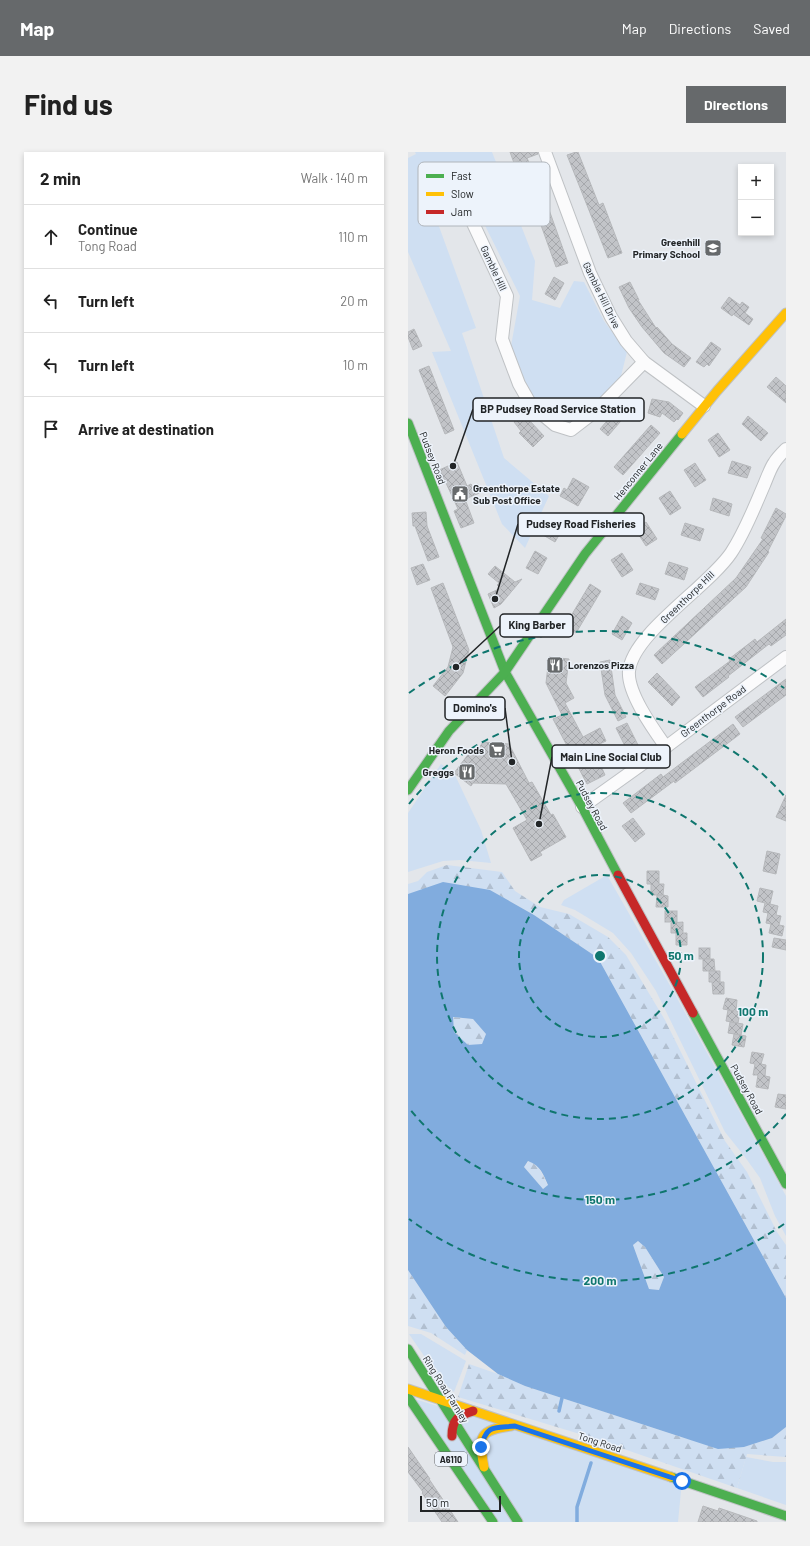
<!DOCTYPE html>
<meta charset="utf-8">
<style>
:root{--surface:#fff;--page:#f2f2f2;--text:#222;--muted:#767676;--line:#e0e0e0;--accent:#66696b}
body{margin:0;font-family:Barlow,sans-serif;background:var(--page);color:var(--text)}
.controls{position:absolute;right:12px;top:12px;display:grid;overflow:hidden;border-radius:0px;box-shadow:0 2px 6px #0003}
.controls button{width:36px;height:36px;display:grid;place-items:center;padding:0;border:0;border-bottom:1px solid var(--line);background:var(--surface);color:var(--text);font:20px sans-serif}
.scale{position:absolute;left:12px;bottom:10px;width:81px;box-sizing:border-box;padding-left:4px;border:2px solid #222527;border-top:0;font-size:11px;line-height:14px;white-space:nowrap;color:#222527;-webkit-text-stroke:3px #edf3fb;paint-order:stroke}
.stop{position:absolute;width:12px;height:12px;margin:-9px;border:3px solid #1a73e8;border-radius:50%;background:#fff}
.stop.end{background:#1a73e8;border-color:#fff;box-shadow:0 1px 4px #0008}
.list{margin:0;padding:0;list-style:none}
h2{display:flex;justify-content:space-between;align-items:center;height:52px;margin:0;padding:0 16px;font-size:17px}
h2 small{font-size:13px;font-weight:400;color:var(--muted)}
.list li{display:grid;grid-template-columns:26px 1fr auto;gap:12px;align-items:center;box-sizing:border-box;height:64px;padding:0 16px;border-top:1px solid var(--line)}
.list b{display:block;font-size:15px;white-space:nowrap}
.list p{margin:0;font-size:13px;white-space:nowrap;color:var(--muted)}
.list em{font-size:13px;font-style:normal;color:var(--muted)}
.icon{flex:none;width:22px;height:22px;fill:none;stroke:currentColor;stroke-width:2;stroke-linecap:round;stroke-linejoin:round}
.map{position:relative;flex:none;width:378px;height:1370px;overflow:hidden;border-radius:0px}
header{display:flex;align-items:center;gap:24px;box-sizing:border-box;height:56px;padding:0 20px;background:var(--accent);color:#fff}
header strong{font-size:19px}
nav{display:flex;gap:22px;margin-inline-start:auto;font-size:14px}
.intro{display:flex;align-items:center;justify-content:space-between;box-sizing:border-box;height:96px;padding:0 24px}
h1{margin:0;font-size:28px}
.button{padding:10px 18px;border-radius:0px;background:var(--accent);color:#fff;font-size:14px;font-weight:700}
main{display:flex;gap:24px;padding:0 24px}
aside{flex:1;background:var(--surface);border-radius:0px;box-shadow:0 2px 6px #0003}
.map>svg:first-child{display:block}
</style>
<header>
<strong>Map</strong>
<nav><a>Map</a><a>Directions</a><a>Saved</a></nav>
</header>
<div class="intro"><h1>Find us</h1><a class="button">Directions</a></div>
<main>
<aside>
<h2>2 min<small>Walk · 140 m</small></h2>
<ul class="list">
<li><svg class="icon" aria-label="ahead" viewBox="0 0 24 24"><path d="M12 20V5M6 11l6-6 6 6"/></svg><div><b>Continue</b><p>Tong Road</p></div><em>110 m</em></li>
<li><svg class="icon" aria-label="left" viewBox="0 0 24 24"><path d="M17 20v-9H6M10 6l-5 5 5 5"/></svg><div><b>Turn left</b></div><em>20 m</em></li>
<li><svg class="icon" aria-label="left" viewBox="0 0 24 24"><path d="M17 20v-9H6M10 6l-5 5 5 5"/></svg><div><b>Turn left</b></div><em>10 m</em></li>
<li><svg class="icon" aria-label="arrive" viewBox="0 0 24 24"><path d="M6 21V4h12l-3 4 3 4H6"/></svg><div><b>Arrive at destination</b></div></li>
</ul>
</aside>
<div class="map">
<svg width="378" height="1370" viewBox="0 0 378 1370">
<defs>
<pattern id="forest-firs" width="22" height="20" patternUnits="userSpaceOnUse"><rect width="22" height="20" fill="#cfdff2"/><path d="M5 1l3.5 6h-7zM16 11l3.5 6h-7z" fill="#b1bfd0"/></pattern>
<pattern id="building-cross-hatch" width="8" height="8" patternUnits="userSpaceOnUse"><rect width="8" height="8" fill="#c2c4c8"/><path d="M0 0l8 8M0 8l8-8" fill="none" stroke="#a6a8ac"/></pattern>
</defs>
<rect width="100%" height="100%" fill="#e3e6ea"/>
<g fill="#cfdff2">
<path d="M7,0H84L127,109L124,148L152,156L166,129L176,130L196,169L219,200L212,228L192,249L167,268L159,270L150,268L134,258L115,230L103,194L112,144L48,15L13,25L68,176L54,181L96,306L141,344L117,396L94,372L24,200L43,199L0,100V6L8,2Z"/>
<path d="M33,612L46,621L73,678L83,711L52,708L35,709L0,720V661Z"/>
<path d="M199,723L264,837L378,1044V1084L367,1064L352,1026L337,1005L317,980L248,839L223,801L205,781L167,758L153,753L156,748Z"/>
<path d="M1,1182H13L58,1209L46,1240L34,1230Z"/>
<path d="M0,1245L274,1329L270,1370H85Z"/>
<path d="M338,1305L365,1310H378V1353L329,1336Z"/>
</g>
<g fill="url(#forest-firs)">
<path d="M39,713L94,720L107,739L132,755L161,762L200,785L218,803L257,868L317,989L339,1020L369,1080L378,1093V1146L190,806L126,763L82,738L0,742V732L10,729L19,720Z"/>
<path d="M45,865L65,867L78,882L74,892L60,894L45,880Z"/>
<path d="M121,1009C133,1015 134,1022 140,1034L134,1037L116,1015Z"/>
<path d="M230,1089L237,1095L256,1125L251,1138L241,1137L225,1093Z"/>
<path d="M0,1118L38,1175L59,1198L57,1203L23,1181L0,1174Z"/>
<path d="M61,1212L90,1222L117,1234L276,1286L336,1295L364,1286L378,1275V1305L339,1302L329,1336L175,1283L50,1245Z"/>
</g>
<path fill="#81acde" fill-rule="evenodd" d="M35,730L82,738L126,763L190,806L378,1146V1275L364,1286L336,1295L310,1297L117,1234L90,1222L59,1198L38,1175L0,1118V742ZM45,865L65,867L78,882L74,892L60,893L46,880ZM120,1009C133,1014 135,1022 140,1033L135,1037L116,1015ZM230,1089L237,1095L256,1125L251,1138L241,1137L225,1093Z"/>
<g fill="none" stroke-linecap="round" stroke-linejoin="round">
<g stroke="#81acde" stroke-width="3.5">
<path d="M151,1259L154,1246"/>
<path d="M169,1370V1355L183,1311"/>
</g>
</g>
<g fill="url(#building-cross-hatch)" stroke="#b6b8bb">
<path d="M102,0H130V2L119,6L123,15L125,14L129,24L160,111L148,115L110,9L106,11Z"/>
<path d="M168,0H170L191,53L195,51L214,101L200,106L159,3Z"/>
<path d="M146,125L156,131L147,148L137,142Z"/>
<path d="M222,130L231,148H230L248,176L249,175L264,192L283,206L276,215L256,201L234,175L221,156L211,135Z"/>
<path d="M321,145L332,153L334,150L341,155L337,161L345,167L341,173L325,162L324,164L313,156Z"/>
<path d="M6,177L14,194L5,198L0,185V180Z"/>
<path d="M303,190L313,197L301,214L299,212L296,215L288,210Z"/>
<path d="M21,214L46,278L37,282L11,218Z"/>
<path d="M368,225L378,234V251L359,235Z"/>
<path d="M244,247L261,250L275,261L270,268L269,267L266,270L254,261L252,265L240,261Z"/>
<path d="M111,250L123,264L120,267L136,284L125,295L111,281L113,279L106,270L112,265L105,256Z"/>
<path d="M210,256L218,263L200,284L192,277Z"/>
<path d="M340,264L360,281L353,289L334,272Z"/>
<path d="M243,273L252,281L215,323L206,315Z"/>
<path d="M310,281L322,298L311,305L300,288Z"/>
<path d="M324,309L343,315L339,326L320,321Z"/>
<path d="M49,310L59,334L63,332L65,335L70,332L74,340L57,347L66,371L53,376L46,359L50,357L38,331L34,332L29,319Z"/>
<path d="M287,311L298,328L287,335L276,318Z"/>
<path d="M165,326L181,335L170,354L152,344L156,336L159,338Z"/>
<path d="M262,339L273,356L262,363L251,346Z"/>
<path d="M305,346L324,352L321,364L302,358Z"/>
<path d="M368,356L378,362V364L360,399L361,400L338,435L254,512L246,503L328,426L355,387L353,386Z"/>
<path d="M18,360L19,374L31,405L20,409L7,374H5L4,361Z"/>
<path d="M238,370L249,387L238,394L227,377Z"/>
<path d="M277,371L296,377L292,389L273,383Z"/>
<path d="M142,372L154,378L147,390L135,383Z"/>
<path d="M127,399L139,406L130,422L118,416Z"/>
<path d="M214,401L225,418L214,425L203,408Z"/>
<path d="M261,410L280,416L276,428L257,422Z"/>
<path d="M15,412L22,428L9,433L3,416Z"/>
<path d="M87,414L107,430L114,427L93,452L86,456L80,442L93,436L89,433L91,431L80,422Z"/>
<path d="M35,431L61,498L55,521L37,544L25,534L40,515L45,495L23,436Z"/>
<path d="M232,431L251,437L247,448L228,442Z"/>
<path d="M182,432L193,439L168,481L157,474Z"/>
<path d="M214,464L224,471L214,488L204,482Z"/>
<path d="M378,467V483L363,494L361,492L320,524L321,525L295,545L287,535L322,509L321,507L347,487L349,490Z"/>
<path d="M141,505L161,507L158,531L166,546L157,551L175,585L192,576L198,589L181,597L191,615L193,614L197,623L179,632L145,567L154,563L138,531Z"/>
<path d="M202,508L207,543L218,565L210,569L197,543L192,510Z"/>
<path d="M249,521L272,545L264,554L240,530Z"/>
<path d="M378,527V543L335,575L327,565Z"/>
<path d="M219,571L230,593L219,598L208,576Z"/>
<path d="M325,572L332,582L267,631L266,629L223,661L215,651L253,622L255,625Z"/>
<path d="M75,590L101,592L121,631L124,630L143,663L145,662L158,685L132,700L134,703L123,709L105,676L119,668L98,632L65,631L63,634L46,621L62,600L66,603Z"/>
<path d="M378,643V669L368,665Z"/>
<path d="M225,666L237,682L227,690L214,674Z"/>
<path d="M359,699L372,702L368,722L355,719Z"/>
<path d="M239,719H251V732H256L255,743L260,744V755H248L249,743H254H243V732H239Z"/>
<path d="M352,736L365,739L362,752L358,751L370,754L368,763L373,764L371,773L376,774L374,784L361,781L363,772L358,771L360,761L355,760L357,751L349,749Z"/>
<rect x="257" y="759" width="12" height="11"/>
<path d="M275,770V781H279V793H268V781H263V771Z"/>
<path d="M366,786L378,788V798L364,795Z"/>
<rect x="291" y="796" width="11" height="11"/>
<path d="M295,807H306L307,819H295Z"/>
<path d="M301,819H312V830H310H316V842H305L304,830H301Z"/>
<path d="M318,846L329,848L328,859L332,860L330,871L318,869L320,858L326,859L315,857Z"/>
<path d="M322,870L335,872L333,883L320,881Z"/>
<path d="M326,882L338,884L336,895L324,893Z"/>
<path d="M344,900L356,902L353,912L358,913L357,924L362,925L360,937L348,935L350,923H345L347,912L342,911Z"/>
<path d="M370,942L378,943V957L367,955Z"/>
<path d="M0,1295L22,1327H21L50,1370H34L14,1341L15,1340L0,1320Z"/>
<path d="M295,1354L310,1359L311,1356L349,1369V1370H290Z"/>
</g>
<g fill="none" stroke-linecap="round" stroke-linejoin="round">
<g stroke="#bfc2c5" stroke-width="14">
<g id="street">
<path d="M137,0L182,121L203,165L218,189L236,210L296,254"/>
<path d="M42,22L99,144L94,187L111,232L123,253L147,273L163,278L189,258L236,210"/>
<path d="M258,595C246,578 219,541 221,519C225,481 300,435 323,401C337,380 346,356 356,333C359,326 362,317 366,311C369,306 374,301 378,297"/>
<path d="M174,655L258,595L378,505"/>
</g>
</g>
<g stroke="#bfc2c5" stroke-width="11">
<g id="fast">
<path d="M0,271L97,520L174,655L210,723"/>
<path d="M0,638L41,579L97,520L177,402L274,282"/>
<path d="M285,861L378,1032"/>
<path d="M0,1197L110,1370"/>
<path d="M0,1245L85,1370"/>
<path d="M263,1325L378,1364"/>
</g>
</g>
<g stroke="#bfc2c5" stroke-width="11">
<g id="slow">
<path d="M274,282L309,239L378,161"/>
<path d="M0,1237L263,1325"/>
<path d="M76,1315C70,1284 71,1278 103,1274"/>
</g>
</g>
<g stroke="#bfc2c5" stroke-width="11">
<g id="jam">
<path d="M210,723L285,861"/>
<path d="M44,1284C44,1267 50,1264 65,1259"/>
</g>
</g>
<use href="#street" stroke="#fbfbfc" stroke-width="12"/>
<use href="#fast" stroke="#4caf50" stroke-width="9"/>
<use href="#slow" stroke="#ffc107" stroke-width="9"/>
<use href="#jam" stroke="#c62828" stroke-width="9"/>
</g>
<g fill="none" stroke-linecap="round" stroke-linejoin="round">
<path stroke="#1a73e8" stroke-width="5" d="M73,1295C79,1272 86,1276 107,1274L274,1329"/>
</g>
<g fill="none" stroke="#0f766e" stroke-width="2" stroke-dasharray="7 5">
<circle cx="192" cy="804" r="81"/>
<circle cx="192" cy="804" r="163"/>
<path d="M378 962A244 244 0 0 1 1 956M1 652A244 244 0 0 1 378 646"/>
<path d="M376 1072A325 325 0 0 1 1 1067M1 541A325 325 0 0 1 376 536"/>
</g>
<defs>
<g id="school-square" transform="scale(0.9)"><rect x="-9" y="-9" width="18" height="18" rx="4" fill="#66696b" stroke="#edf3fb"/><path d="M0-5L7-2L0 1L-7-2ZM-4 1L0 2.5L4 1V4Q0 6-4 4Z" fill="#fff"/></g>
<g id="civic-square" transform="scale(0.9)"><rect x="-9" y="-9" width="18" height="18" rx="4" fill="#66696b" stroke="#edf3fb"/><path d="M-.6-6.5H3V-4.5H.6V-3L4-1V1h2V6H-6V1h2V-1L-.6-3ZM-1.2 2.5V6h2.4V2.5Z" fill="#fff"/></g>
<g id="restaurant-square" transform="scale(0.9)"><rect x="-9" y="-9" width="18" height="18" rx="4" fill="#66696b" stroke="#edf3fb"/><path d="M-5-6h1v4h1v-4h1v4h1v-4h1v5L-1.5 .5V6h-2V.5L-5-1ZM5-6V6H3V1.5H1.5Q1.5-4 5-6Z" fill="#fff"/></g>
<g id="supermarket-square" transform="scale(0.9)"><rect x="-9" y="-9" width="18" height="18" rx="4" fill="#66696b" stroke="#edf3fb"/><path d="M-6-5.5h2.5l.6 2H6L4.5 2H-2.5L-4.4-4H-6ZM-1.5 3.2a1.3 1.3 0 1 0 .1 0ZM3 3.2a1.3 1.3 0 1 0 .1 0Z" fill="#fff"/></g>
</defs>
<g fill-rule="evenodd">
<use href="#school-square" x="305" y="96"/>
<use href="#civic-square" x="52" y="342"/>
<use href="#restaurant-square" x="147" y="513"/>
<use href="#supermarket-square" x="89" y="598"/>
<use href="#restaurant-square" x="59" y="620"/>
</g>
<g text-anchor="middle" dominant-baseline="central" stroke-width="3" stroke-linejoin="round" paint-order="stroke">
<rect fill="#edf3fb" stroke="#5f6367" stroke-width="1" x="27" y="1300" width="32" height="14" rx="3"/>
<g font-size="9" font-weight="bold" fill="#222527">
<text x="43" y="1307">A6110</text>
</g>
<g font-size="10" font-weight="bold" fill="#222527" stroke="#edf3fb" text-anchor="end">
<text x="292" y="90">Greenhill<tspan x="292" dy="12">Primary School</tspan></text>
<text x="65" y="336" text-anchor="start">Greenthorpe Estate<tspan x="65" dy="12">Sub Post Office</tspan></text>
<text x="160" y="513" text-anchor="start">Lorenzos Pizza</text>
<text x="76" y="598">Heron Foods</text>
<text x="46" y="620">Greggs</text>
</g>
<g font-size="10" fill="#222527" stroke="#edf3fb">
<text transform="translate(86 116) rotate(65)">Gamble Hill</text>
<text transform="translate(194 143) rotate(64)">Gamble Hill Drive</text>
<text transform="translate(25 306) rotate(69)">Pudsey Road</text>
<text transform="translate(230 319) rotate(-51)">Henconner Lane</text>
<text transform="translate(279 445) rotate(-44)">Greenthorpe Hill</text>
<text transform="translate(305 559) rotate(-37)">Greenthorpe Road</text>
<text transform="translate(184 653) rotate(62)">Pudsey Road</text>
<text transform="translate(339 937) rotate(61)">Pudsey Road</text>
<text transform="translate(38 1237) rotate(58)">Ring Road Farnley</text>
<text transform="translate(192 1290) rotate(18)">Tong Road</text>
</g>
</g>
<rect x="10" y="10" width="132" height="64" rx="6" fill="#edf3fb" stroke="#b0b5bb" stroke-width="1"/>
<rect x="18" y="22" width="18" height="4" fill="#4caf50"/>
<rect x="18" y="40" width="18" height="4" fill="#ffc107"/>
<rect x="18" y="58" width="18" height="4" fill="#c62828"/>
<g font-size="11" fill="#222527">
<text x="43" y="28">Fast</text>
<text x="43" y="46">Slow</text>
<text x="43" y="64">Jam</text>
</g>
<circle cx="192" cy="804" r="6" fill="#0f766e" stroke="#edf3fb" stroke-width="2"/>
<g font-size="12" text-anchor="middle" font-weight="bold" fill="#0f766e" stroke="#edf3fb" stroke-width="3" stroke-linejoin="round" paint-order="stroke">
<text x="273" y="808">50 m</text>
<text x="345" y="864">100 m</text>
<text x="192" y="1052">150 m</text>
<text x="192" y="1133">200 m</text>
</g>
<path fill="none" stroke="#222527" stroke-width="1.5" d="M45 314L65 257M87 447L110 372M48 515L92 474M104 610L97 556M131 672L144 605"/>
<g fill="#222527" stroke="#edf3fb" stroke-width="1.5">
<circle cx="45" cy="314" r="4"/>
<circle cx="87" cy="447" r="4"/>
<circle cx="48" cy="515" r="4"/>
<circle cx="104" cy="610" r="4"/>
<circle cx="131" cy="672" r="4"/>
</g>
<g fill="#edf3fb" stroke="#222527" stroke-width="1.5">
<rect x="65" y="246" width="171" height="23" rx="4"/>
<rect x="110" y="361" width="126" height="23" rx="4"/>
<rect x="92" y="462" width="73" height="23" rx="4"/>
<rect x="37" y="545" width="60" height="23" rx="4"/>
<rect x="144" y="593" width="118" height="23" rx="4"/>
</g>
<g font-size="11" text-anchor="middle" font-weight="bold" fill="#222527">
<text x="150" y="261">BP Pudsey Road Service Station</text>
<text x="173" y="376">Pudsey Road Fisheries</text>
<text x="129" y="477">King Barber</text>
<text x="67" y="560">Domino's</text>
<text x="203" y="609">Main Line Social Club</text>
</g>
</svg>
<div class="controls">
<button>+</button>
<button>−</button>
</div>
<div class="scale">50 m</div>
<div class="stop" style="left:274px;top:1329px"></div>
<div class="stop end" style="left:73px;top:1295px"></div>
</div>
</main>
